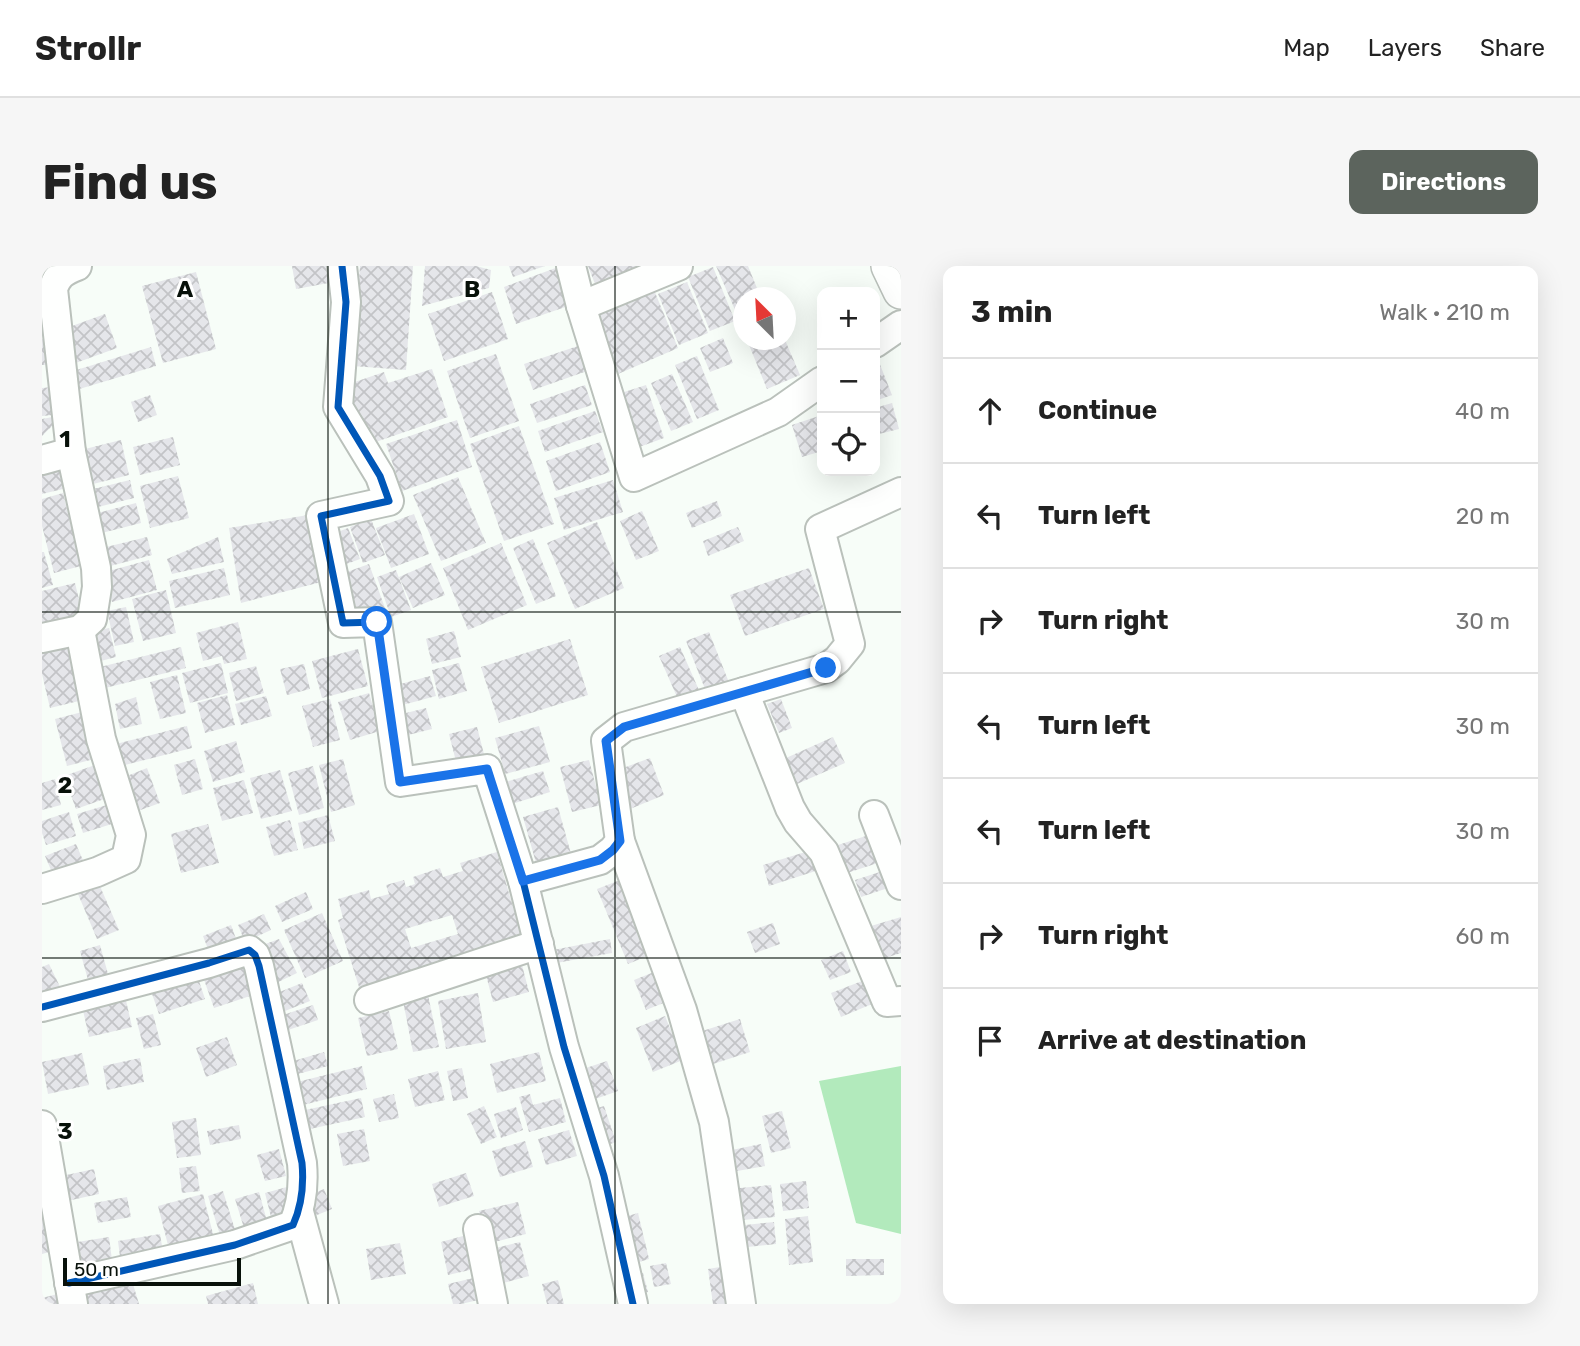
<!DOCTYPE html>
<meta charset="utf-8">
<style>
:root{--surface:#fff;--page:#f6f6f6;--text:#222;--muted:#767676;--line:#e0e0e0;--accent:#5c645d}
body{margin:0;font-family:Rubik,sans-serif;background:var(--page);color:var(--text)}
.controls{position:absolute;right:21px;top:21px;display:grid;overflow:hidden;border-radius:14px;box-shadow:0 7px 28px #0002}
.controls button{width:63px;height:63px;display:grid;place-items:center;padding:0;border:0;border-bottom:2px solid var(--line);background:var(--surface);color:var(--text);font:35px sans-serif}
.compass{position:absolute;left:691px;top:21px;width:63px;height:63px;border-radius:50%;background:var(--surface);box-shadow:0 7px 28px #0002;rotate:336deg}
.scale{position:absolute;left:21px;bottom:18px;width:178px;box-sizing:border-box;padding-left:7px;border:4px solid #08110a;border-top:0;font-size:19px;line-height:24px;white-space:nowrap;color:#08110a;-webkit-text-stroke:5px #fff;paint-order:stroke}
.stop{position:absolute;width:21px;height:21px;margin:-16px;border:5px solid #1a73e8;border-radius:50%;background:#fff}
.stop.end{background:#1a73e8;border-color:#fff;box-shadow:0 2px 7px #0008}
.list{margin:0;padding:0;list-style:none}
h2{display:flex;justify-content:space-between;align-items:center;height:91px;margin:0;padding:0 28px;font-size:30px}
h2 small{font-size:23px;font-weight:400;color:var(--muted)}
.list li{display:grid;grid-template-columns:46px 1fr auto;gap:21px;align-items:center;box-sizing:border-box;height:105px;padding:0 28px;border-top:2px solid var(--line)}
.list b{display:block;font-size:26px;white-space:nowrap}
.list em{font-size:23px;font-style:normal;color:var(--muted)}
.icon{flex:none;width:38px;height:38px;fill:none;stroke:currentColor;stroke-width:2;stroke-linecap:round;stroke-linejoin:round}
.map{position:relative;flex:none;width:859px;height:1038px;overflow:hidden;border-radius:14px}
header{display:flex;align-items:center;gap:42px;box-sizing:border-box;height:98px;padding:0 35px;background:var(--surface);border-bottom:2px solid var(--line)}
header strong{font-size:33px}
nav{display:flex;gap:38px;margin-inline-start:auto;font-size:24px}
.intro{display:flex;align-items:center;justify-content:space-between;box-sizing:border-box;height:168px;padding:0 42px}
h1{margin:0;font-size:49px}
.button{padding:18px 32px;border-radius:14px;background:var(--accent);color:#fff;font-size:24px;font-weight:700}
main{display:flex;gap:42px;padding:0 42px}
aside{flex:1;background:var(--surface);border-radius:14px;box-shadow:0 7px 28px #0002}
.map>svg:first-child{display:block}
</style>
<header>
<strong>Strollr</strong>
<nav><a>Map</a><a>Layers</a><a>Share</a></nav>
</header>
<div class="intro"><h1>Find us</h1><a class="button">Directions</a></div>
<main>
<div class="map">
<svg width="859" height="1038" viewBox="0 0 859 1038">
<defs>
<pattern id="building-cross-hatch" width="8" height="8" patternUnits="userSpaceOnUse" patternTransform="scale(1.75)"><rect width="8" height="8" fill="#e5e6ea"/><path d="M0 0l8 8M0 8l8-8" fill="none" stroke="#c3c4c7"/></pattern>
</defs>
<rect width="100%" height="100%" fill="#f7fdf8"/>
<path fill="#b2eabc" d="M859,800V968L814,957L777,815Z"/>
<g fill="url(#building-cross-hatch)" fill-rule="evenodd">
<path d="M250,0H288L292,16L254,23Z"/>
<path d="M318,0H371L364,104L311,100Z"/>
<path d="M383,0H434L449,4L447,22L380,40Z"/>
<path d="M467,0H503L471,11Z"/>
<path d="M519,0L532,38L474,58L462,21Z"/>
<path d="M546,0H597L553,18Z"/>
<path d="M674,0H706L719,32H702V51L697,53Z"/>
<path d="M671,1L693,55L668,65L646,11Z"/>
<path d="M154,6L174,83L121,97L100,20Z"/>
<path d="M645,16L666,67L637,79L616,28Z"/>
<path d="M612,24L636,82L576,108L551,50Z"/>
<path d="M450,26L466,73L402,95L386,48Z"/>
<path d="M63,48L75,82L31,98L19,64Z"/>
<path d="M9,72L12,98L0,99V73Z"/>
<path d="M681,72L691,97L668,106L658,82Z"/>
<path d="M705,74H743L758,109L725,123Z"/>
<path d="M539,79L548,104L491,124L482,98Z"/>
<path d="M109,81L114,100L34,124L28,106Z"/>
<path d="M454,88L477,155L428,172L405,105Z"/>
<path d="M655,90L677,144L655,153L633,99Z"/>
<path d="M837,96L850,129L833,135V97Z"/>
<path d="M390,103L406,151L325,179L304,119L342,106L346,117Z"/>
<path d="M630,108L651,156L629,165L609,117Z"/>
<path d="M543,119L550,139L495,157L488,138Z"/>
<path d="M604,119L622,172L589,184L570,130Z"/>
<path d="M20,120L23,148L0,150V122Z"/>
<path d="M108,129L115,149L96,156L89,136Z"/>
<path d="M850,137L857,163L833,169V142Z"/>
<path d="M553,145L561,166L503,186L496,165Z"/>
<path d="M21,149L0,170V153Z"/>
<path d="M777,150L780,161V185L760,191L750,159Z"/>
<path d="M415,154L430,201L360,225L344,178Z"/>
<path d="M477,160L512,258L462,275L428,178Z"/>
<path d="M131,171L138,199L98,209L91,181Z"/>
<path d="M79,174L87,209L39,221L31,186Z"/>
<path d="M558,176L568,206L514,225L504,195Z"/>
<path d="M18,192L25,222L0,228V197Z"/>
<path d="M136,210L147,252L108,262L98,220Z"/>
<path d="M416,211L444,277L399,295L371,229Z"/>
<path d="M88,214L92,232L48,243L43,225Z"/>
<path d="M571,214L581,246L522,264L512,232Z"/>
<path d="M21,227L39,300L12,307L0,260V233Z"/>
<path d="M675,235L680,250L650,262L644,247Z"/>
<path d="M94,237L99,257L48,270L44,250Z"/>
<path d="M600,245L617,285L594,294L578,255Z"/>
<path d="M372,248L387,288L349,302L334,262Z"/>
<path d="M266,249L283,315L199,337L187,262Z"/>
<path d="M329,253L343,289L321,297L308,261Z"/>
<path d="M555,256L582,322L533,343L505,277Z"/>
<path d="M696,261L702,275L666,290L661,275Z"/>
<path d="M306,262L318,293L299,300L288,269Z"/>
<path d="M105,271L110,289L57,303L52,284Z"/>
<path d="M176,271L182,296L130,308L125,293Z"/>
<path d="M491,273L514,330L494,338L471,282Z"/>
<path d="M459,277L485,339L426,364L401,302Z"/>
<path d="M0,286H2L11,319L0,322Z"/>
<path d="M107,294L115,324L70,336L63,306Z"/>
<path d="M389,297L403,329L371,342L357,311Z"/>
<path d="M327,298L343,342L317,351L302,307Z"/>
<path d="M182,302L188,329L133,342L127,315Z"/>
<path d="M767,302L782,343L703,370L688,329Z"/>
<path d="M354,304L369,344L349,351L335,311Z"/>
<path d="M33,317L42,354L0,365V325Z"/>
<path d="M124,324L134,367L101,375L90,333Z"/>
<path d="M84,341L92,376L73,380L65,345Z"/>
<path d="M196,356L205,393L182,398L180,390L161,395L154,367Z"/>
<path d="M67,362L74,391L51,397L44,367Z"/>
<path d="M412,365L419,391L390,398L384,373Z"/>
<path d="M667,366L690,424L667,433L644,375Z"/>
<path d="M528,373L546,429L457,457L439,401Z"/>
<path d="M27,379L41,434L8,442L0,408V386Z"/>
<path d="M139,381L144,402L63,422L58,401Z"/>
<path d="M638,381L660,431L639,440L617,390Z"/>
<path d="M316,383L326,420L280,432L270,395Z"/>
<path d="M179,397L186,427L148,437L140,407Z"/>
<path d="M417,397L425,425L397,433L390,404Z"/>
<path d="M262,398L268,423L245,429L238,403Z"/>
<path d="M214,400L222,427L194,435L187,407Z"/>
<path d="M135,409L144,447L118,453L108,416Z"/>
<path d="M388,410L394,430L357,440L351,420Z"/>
<path d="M327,427L338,465L308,474L296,436Z"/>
<path d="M185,429L193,459L163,467L155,437Z"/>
<path d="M224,430L230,450L199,459L193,438Z"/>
<path d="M94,431L100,458L78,463L73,438Z"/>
<path d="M288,433L298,474L271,481L260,440Z"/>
<path d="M739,433L750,462L737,467L725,438Z"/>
<path d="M384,442L390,463L366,469L360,448Z"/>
<path d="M48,444L60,491L25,500L13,453Z"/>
<path d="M145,460L150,482L71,502L66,480Z"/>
<path d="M497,460L508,496L463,508L453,472Z"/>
<path d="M435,461L444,496L416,503L407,468Z"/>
<path d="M791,471L803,497L755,518L744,492Z"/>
<path d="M194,475L203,506L171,516L162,485Z"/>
<path d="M608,492L622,529L588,543L573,505Z"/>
<path d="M153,493L161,523L140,529L132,499Z"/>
<path d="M301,493L313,539L289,546L277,499Z"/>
<path d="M547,494L559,539L530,546L518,501Z"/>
<path d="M56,498L68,531L34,543L22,510Z"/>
<path d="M271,500L282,542L257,549L246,507Z"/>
<path d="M105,502L118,537L93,546L80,512Z"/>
<path d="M238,504L250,545L219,553L208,512Z"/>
<path d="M501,505L508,526L464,540L457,518Z"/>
<path d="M13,513L19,539L0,544V517Z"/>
<path d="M202,514L211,547L180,555L171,522Z"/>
<path d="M68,538L73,557L41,567L35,548Z"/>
<path d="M516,541L531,595L496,604L481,551Z"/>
<path d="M27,546L34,570L4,579L0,567V555Z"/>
<path d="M286,549L293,575L262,583L256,557Z"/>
<path d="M248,554L256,584L232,590L224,561Z"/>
<path d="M166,558L177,597L139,607L129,568Z"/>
<path d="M833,567L842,595L802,608L793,580Z"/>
<path d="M34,578L43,599L12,611L3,590Z"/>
<path d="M773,583L780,603L727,620L721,599Z"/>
<path d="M455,586L485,689L322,737L296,654L301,652L296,633L327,624L329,633L347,628L344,619L362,614L364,621L373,618L371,611L398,602L401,611L421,605L418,597ZM410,649L416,668L369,682L363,663Z"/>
<path d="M844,604L849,621L819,631L813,614Z"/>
<path d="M54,611L77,664L55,673L33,621Z"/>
<path d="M578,614L608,689L586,698L555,623Z"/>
<path d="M264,626L271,643L240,656L233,640Z"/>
<path d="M280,647L301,695L263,712L242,664Z"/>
<path d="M222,648L229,664L203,676L196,659Z"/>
<path d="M859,651V687L840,693L829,660Z"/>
<path d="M731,657L738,678L713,687L705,666Z"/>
<path d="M189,659L197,681L169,691L161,670Z"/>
<path d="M237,673L255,707L230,719L218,680Z"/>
<path d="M568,673L570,687L514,697L511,684Z"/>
<path d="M58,679L66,708L46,714L38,685Z"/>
<path d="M801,685L809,706L788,714L779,694Z"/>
<path d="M202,693L214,728L172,742L160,708Z"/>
<path d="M7,698L21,727L0,731V701Z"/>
<path d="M480,699L487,726L451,736L444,709Z"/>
<path d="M612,706L624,736L604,744L592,714Z"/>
<path d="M155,709L163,733L117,748L109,725Z"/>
<path d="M820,715L830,738L799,751L789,727Z"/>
<path d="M260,717L268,735L238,747L230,729Z"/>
<path d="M436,727L444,776L404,783L396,735Z"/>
<path d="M386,729L397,781L371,786L361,735Z"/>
<path d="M83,730L90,761L47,771L40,740Z"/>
<path d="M271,739L276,754L243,765L238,750Z"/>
<path d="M347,745L356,783L325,790L316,752Z"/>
<path d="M111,748L119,779L102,783L94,752Z"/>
<path d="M623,750L641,794L611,806L594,762Z"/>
<path d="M698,753L708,786L665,800L654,767Z"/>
<path d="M185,771L195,799L164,811L154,782Z"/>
<path d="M282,786L286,800L252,809L248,796Z"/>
<path d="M497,786L504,815L455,827L448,798Z"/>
<path d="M40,787L47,819L6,828L0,796Z"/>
<path d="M98,792L102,816L65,824L61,800Z"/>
<path d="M565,795L576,825L542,837L532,806Z"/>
<path d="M320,800L325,823L261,839L255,816Z"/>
<path d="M420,802L426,832L411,835L405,805Z"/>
<path d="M396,805L403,834L373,841L366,813Z"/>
<path d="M352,828L357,852L337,856L331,833Z"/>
<path d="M488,828L491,839L518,832L524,856L487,866L477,831Z"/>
<path d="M319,832L323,851L268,863L263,844Z"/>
<path d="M442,840L455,871L439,878L425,848Z"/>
<path d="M562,840L574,876L554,883L543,846Z"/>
<path d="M474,841L481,864L459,872L452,848Z"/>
<path d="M740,845L749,882L729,887L720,850Z"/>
<path d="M154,852L159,889L135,892L130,856Z"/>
<path d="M197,859L199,873L168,879L165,865Z"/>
<path d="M322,863L328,895L301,900L295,868Z"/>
<path d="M527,864L535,890L504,899L496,873Z"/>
<path d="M483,875L491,901L458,911L450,885Z"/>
<path d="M719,878L723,900L684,907L680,886Z"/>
<path d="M237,883L244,910L223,915L215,889Z"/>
<path d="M154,900L158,925L140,927L137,902Z"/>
<path d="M52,903L57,928L25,935L20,910Z"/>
<path d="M424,907L432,930L397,941L390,918Z"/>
<path d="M764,915L767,942L741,945L738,918Z"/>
<path d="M729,919L733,951L691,955L687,923Z"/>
<path d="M245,921L253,948L230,955L223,927Z"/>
<path d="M282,923L290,943L270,951L262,931Z"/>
<path d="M181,925L194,967L179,972L166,930Z"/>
<path d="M217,926L225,955L202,962L193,933Z"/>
<path d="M161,928L172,972L127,983L116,940Z"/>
<path d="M85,931L89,951L56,957L52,937Z"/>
<path d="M476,936L484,968L445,978L437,945Z"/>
<path d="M0,947L11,985L0,988Z"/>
<path d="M596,947L607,993L587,999L575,953Z"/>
<path d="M766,950L771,996L747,999L743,953Z"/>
<path d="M732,956L734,978L696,982L694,960Z"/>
<path d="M432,967L441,1001L406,1009L399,976Z"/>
<path d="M118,968L122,992L79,999L76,975Z"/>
<path d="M67,971L71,1002L33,1008L29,977Z"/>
<path d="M478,976L487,1010L454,1019L445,984Z"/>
<path d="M358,977L364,1008L329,1014L324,983Z"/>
<path d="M804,993H842V1009L804,1010Z"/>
<path d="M624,997L629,1018L612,1021L608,1000Z"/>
<path d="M690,999L695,1038H671L666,1003Z"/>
<path d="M601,1007L606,1026L590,1030L585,1011Z"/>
<path d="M88,1008L97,1038H44L39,1021Z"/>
<path d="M440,1010L445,1032L419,1038H411L406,1018Z"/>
<path d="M516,1014L522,1038H505L500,1018Z"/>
<path d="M211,1017L216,1038H166L164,1030Z"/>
<path d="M23,1026L26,1038H1L0,1032Z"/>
</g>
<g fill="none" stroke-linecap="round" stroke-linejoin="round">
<g stroke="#bac1bb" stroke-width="32">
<g id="minor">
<path d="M300,0L304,36L296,141L338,210L347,235L279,250L301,357L335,356L358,516L445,503L481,615L522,781L562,910L591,1038"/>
<path d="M529,0L539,40L592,211L736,146L780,115"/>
<path d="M539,40L636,0"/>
<path d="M833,77L859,59"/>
<path d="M0,194L29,186L11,23C15,9 22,5 35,0"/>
<path d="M0,372L38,364L50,353L55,321L54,302L29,186"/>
<path d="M702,426L748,542L756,556L782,586L845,736L859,735"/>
<path d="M832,549L859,619"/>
<path d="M578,575L640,744L672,856L699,1038"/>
<path d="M481,615L558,594L571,584L578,575L564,475L582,461L784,402L795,394L808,378L778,263L859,226"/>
<path d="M0,623L55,606L84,593L89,569L59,473L38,364"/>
<path d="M327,734L497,678"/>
<path d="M0,741L167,697L207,684L213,689L217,700L260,897C262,919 260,939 251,959L193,979L27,1017"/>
<path d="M0,859L31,1038"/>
<path d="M257,946L282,1038"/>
<path d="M436,963L451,1038"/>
</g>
</g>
<g stroke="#bac1bb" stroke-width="38">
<path id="major" d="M847,0L859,25"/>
</g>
<use href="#minor" stroke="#fefffe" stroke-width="28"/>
<use href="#major" stroke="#fefffe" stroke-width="35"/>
<g stroke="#fff" stroke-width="11">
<g id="cycleway">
<path d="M300,0L304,36L296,141L338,210L347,235L279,250L301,357L335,356L358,516L445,503L481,615L522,781L562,910L591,1038"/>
<path d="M0,741L167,697L207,684L213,689L217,700L260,897C262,919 260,939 251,959L193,979L27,1017"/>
</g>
</g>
<use href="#cycleway" stroke="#0057b8" stroke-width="7"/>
</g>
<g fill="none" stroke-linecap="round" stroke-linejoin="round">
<path stroke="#1a73e8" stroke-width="9" d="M335,356L358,516L445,503L481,615L558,594L571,584L578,575L564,475L582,461L784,402"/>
</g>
<path fill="none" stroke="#08110a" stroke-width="2" stroke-opacity="0.55" d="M286,0V1038M573,0V1038M0,346H859M0,692H859"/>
<g font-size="23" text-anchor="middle" font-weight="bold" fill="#08110a" stroke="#fff" stroke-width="6" stroke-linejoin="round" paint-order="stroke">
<text x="143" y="31">A</text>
<text x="430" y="31">B</text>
<text x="23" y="181">1</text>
<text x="23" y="527">2</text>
<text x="23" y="873">3</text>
</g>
</svg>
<div class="controls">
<button>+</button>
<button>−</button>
<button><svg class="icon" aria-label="locate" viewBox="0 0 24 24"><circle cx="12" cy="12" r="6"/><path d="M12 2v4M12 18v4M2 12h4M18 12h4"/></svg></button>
</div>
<svg class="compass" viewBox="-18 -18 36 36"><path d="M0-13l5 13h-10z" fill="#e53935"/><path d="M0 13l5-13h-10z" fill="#767676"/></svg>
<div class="scale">50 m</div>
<div class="stop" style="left:335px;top:356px"></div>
<div class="stop end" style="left:784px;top:402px"></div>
</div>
<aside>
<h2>3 min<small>Walk · 210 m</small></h2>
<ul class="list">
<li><svg class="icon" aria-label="ahead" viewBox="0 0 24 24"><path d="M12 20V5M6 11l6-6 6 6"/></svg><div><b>Continue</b></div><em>40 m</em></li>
<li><svg class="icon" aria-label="left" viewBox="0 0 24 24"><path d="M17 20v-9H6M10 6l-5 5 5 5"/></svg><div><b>Turn left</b></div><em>20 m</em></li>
<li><svg class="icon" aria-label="right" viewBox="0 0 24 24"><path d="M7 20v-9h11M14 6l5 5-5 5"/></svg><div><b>Turn right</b></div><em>30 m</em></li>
<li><svg class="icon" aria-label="left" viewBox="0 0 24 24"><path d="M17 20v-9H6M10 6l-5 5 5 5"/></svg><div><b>Turn left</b></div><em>30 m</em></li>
<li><svg class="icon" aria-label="left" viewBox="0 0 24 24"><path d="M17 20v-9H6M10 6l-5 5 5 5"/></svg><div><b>Turn left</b></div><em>30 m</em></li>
<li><svg class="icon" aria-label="right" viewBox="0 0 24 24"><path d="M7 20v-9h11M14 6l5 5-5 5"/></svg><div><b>Turn right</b></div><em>60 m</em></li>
<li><svg class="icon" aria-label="arrive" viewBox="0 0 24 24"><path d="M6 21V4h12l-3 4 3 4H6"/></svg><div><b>Arrive at destination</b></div></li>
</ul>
</aside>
</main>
